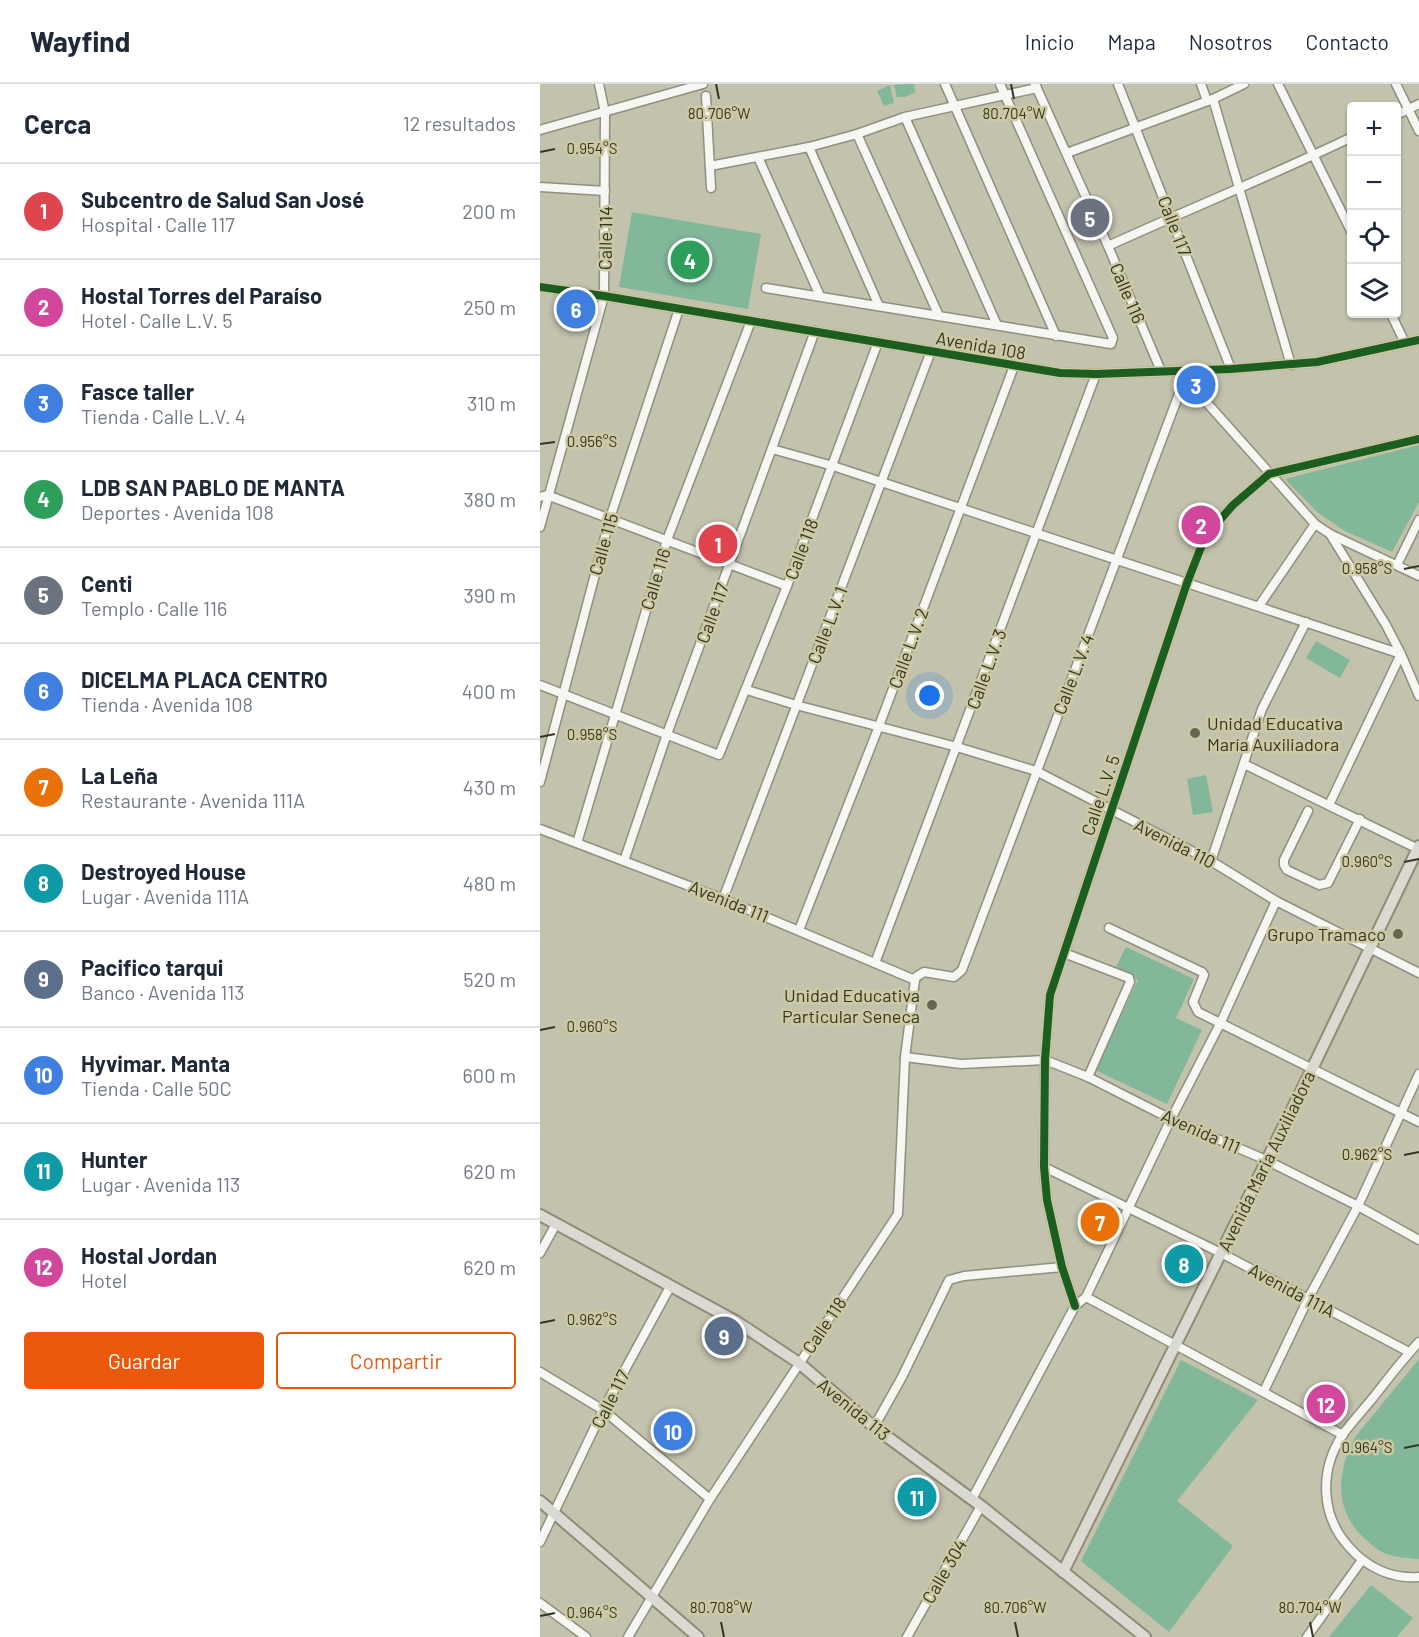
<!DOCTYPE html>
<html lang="es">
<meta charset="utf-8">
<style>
:root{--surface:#fff;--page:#f2f2f3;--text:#1f2937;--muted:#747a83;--line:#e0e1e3;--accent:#ea580c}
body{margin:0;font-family:Barlow,sans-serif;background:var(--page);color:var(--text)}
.controls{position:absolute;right:18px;top:18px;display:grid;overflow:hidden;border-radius:6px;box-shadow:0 2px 4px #0004}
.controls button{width:54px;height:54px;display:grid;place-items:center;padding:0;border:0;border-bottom:2px solid var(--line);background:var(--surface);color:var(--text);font:30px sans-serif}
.you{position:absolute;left:390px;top:612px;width:21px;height:21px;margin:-15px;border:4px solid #fff;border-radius:50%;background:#1a73e8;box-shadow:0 0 0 9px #1a73e833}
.badge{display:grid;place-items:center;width:39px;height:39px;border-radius:50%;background:var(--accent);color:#fff;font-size:20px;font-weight:700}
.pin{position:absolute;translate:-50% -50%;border:3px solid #fff;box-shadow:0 2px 6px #0006}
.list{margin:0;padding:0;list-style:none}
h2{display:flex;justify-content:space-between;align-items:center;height:78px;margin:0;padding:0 24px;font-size:26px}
h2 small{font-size:20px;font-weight:400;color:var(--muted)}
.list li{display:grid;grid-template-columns:39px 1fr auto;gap:18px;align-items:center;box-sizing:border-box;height:96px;padding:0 24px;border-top:2px solid var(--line)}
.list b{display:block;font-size:22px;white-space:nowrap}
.list p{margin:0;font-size:20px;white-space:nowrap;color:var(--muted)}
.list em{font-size:20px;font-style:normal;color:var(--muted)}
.actions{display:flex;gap:12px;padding:18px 24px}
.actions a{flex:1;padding:14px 0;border:2px solid var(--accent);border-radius:6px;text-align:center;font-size:21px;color:var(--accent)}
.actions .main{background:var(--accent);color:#fff}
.icon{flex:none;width:33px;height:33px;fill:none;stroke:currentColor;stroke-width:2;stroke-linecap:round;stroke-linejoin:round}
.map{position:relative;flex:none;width:879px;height:1553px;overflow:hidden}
header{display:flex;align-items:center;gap:36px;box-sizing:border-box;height:84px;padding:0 30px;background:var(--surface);border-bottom:2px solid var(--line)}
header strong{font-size:28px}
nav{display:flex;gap:33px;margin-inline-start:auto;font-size:21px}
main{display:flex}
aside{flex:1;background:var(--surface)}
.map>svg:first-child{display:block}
</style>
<header>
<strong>Wayfind</strong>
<nav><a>Inicio</a><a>Mapa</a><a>Nosotros</a><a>Contacto</a></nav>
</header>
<main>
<aside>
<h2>Cerca<small>12 resultados</small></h2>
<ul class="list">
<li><span class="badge" style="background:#e0444e">1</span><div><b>Subcentro de Salud San José</b><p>Hospital · Calle 117</p></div><em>200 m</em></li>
<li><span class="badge" style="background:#d1479c">2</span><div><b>Hostal Torres del Paraíso</b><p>Hotel · Calle L.V. 5</p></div><em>250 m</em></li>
<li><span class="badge" style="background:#3f7fe0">3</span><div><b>Fasce taller</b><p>Tienda · Calle L.V. 4</p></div><em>310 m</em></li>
<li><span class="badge" style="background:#2e9e5b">4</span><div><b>LDB SAN PABLO DE MANTA</b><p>Deportes · Avenida 108</p></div><em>380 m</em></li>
<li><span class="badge" style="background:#6b7280">5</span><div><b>Centi</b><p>Templo · Calle 116</p></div><em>390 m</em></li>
<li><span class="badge" style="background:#3f7fe0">6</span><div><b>DICELMA PLACA CENTRO</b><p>Tienda · Avenida 108</p></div><em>400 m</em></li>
<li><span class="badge" style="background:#e8710a">7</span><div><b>La Leña</b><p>Restaurante · Avenida 111A</p></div><em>430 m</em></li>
<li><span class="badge" style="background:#0f9aa8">8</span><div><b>Destroyed House</b><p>Lugar · Avenida 111A</p></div><em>480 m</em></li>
<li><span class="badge" style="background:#5c6f8a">9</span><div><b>Pacifico tarqui</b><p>Banco · Avenida 113</p></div><em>520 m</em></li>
<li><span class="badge" style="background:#3f7fe0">10</span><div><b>Hyvimar. Manta</b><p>Tienda · Calle 50C</p></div><em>600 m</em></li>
<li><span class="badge" style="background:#0f9aa8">11</span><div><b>Hunter</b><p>Lugar · Avenida 113</p></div><em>620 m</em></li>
<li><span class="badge" style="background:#d1479c">12</span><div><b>Hostal Jordan</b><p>Hotel</p></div><em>620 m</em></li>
</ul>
<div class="actions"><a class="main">Guardar</a><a>Compartir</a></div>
</aside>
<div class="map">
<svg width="879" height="1553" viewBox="0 0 879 1553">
<rect width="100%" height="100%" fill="#c3c2ad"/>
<g fill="#82b899">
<path d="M368,0H374L375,8L365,13H357L354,1Z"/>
<path d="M350,1L354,19L344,22L337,7Z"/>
<path d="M92,128L221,150L208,225L79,203Z"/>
<path d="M879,361V418L852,468L805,447L778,429L745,395Z"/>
<path d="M776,557L810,576L800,594L766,574Z"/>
<path d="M666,691L673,728L653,731L647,695Z"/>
<path d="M586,863L654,895L636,934L662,946L627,1020L555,986L598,896L575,885Z"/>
<path d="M879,1275V1475C868,1474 857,1474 847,1470C839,1468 831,1460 824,1454C793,1425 797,1388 815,1353Z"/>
<path d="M641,1276L718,1316L637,1417L693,1462L629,1548L541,1477Z"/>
<path d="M831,1501L873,1534L857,1553H789Z"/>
</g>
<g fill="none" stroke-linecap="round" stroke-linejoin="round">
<g stroke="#908f7f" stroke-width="11">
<g id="minor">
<path d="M405,0L516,252"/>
<path d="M495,0L568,162L621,287"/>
<path d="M578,0L691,285"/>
<path d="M661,0L667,17"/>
<path d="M738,0L812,149"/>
<path d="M856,0L879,47"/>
<path d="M166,12L171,104"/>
<path d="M673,15L751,281"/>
<path d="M856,31L879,20"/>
<path d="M365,33L457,241"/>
<path d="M0,46L163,0"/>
<path d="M317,50L399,232"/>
<path d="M269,63L339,222"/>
<path d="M527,69L673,15L704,0"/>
<path d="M218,73L280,212"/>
<path d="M170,82L269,63L317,50L365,33L497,4"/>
<path d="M0,103L65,107"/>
<path d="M568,162C649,125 731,92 812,53"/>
<path d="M0,203L64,212L520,289L556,290L691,285L777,278L879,256"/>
<path d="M226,204L571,260L573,254L460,0"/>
<path d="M851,230L865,259"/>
<path d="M643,292L775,440L790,450L846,541L861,570L879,612"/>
<path d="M232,365L293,382L861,570L789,721"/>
<path d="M0,413L7,411L247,502"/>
<path d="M0,443L64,212L65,29L59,0"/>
<path d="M790,450L879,492"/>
<path d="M857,481L879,436"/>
<path d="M719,522L775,440"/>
<path d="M0,601L179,671L247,502L338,258"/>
<path d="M207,606L256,621L417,663L496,687L671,777L736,817L879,889"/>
<path d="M704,680L878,765"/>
<path d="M0,698L70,434L139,225"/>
<path d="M768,727L744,776V781L747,786L779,801L788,799L820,735"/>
<path d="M0,745L183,815L375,896"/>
<path d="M37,759L127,456L211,237"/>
<path d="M84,777L127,650L275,247"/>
<path d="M671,777L722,625L766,538"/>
<path d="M183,815L391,267"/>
<path d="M569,844L662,888L664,891L653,918L658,928L879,1038"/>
<path d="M259,846L339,642L474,282"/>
<path d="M524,869L589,894L590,898L548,993"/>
<path d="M335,879L556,290"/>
<path d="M375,896L376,893L384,888L414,893L422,886L645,294"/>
<path d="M365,973L421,980L505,976L548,993L631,1035L726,1076L818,1122L879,1156"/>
<path d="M504,1083L681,1169L869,1268"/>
<path d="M0,1169L16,1140"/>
<path d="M546,1213L803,1351"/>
<path d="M535,1222L522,1183L507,1116L504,1083L505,976L510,911L647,499L665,453L693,421L729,390L879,355"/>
<path d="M879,1258C862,1276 847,1296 832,1315C823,1326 812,1338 803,1350C779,1386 780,1432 810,1464C828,1484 852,1495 879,1493"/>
<path d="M0,1288L63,1326L170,1415"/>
<path d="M724,1307L768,1215L818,1122L879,990"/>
<path d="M334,1343L362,1293L409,1196L424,1192L522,1183"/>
<path d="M432,1415L535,1222L546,1213L631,1035L680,940L736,817"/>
<path d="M0,1458L63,1326L130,1203"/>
<path d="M0,1519L46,1553"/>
<path d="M88,1553L170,1415L358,1130L365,973L375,896"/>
<path d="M367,1553L441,1422"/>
<path d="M767,1553L822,1476"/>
</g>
</g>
<g stroke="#8e8c77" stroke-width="14">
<g id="major">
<path d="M0,1131L197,1238L259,1279L334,1343L441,1422L605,1553"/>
<path d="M0,1417L158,1553"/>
<path d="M523,1488L772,985L879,762"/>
</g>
</g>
<use href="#minor" stroke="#f6f6f3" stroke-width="8"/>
<use href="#major" stroke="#dbdad2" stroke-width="10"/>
<g stroke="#cdcaa3" stroke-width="11">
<g id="cycleway">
<path d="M0,203L64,212L520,289L556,290L691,285L777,278L879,256"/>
<path d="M535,1222L522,1183L507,1116L504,1083L505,976L510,911L647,499L665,453L693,421L729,390L879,355"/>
</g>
</g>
<use href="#cycleway" stroke="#1b5e20" stroke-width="8"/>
</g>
<path fill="none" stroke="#363525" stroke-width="2" d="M176,0L179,15M471,0L474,15M0,68L15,65M0,360L15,358M864,485L879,482M0,653L15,650M864,778L879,775M0,946L15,943M864,1071L879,1068M0,1239L15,1236M864,1364L879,1361M0,1532L15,1529M181,1538L184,1553M475,1538L478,1553M770,1538L773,1553"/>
<g fill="#676655" stroke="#cdcaa3" stroke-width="2">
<circle cx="655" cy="649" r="6"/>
<circle cx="858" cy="850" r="6"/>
<circle cx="392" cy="921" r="6"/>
</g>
<g text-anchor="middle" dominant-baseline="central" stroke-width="5" stroke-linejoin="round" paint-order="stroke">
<g font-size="18" fill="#363525" stroke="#cdcaa3">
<text transform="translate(635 142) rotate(69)">Calle 117</text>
<text transform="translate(65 154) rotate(-89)">Calle 114</text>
<text transform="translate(588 209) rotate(67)">Calle 116</text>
<text transform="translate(441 261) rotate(10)">Avenida 108</text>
<text transform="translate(63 460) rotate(-74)">Calle 115</text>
<text transform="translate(261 465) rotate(-69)">Calle 118</text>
<text transform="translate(115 495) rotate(-73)">Calle 116</text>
<text transform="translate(172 529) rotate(-70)">Calle 117</text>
<text transform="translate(287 541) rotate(-69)">Calle L.V. 1</text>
<text transform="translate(368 564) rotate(-70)">Calle L.V. 2</text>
<text transform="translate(446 585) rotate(-70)">Calle L.V. 3</text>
<text transform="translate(533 590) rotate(-69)">Calle L.V. 4</text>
<text transform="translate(560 711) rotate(-71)">Calle L.V. 5</text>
<text transform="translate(635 759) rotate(27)">Avenida 110</text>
<text transform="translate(189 817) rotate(22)">Avenida 111</text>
<text transform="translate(661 1047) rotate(24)">Avenida 111</text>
<text transform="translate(726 1077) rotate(-64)">Avenida Maria Auxiliadora</text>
<text transform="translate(752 1206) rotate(28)">Avenida 111A</text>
<text transform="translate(284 1241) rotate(-56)">Calle 118</text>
<text transform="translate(70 1315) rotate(-63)">Calle 117</text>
<text transform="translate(314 1325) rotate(39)">Avenida 113</text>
<text transform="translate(404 1487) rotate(-60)">Calle 304</text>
</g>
<g font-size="18" fill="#363525" stroke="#cdcaa3" text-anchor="end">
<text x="667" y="639" text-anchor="start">Unidad Educativa<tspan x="667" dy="21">María Auxiliadora</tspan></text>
<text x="846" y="850">Grupo Tramaco</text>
<text x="380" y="911">Unidad Educativa<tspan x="380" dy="21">Particular Seneca</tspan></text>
</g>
</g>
<g font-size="15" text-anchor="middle" fill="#363525" stroke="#cdcaa3" stroke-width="5" stroke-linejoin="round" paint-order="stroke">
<text x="179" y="35">80.706°W</text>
<text x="474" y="35">80.704°W</text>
<text x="52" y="70">0.954°S</text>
<text x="52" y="363">0.956°S</text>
<text x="827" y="490">0.958°S</text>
<text x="52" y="656">0.958°S</text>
<text x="827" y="783">0.960°S</text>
<text x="52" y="948">0.960°S</text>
<text x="827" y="1076">0.962°S</text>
<text x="52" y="1241">0.962°S</text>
<text x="827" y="1369">0.964°S</text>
<text x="181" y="1529">80.708°W</text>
<text x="475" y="1529">80.706°W</text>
<text x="770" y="1529">80.704°W</text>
<text x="52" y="1534">0.964°S</text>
</g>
</svg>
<div class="controls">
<button>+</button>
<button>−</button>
<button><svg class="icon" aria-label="locate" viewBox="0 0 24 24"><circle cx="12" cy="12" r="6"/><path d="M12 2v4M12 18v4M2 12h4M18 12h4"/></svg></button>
<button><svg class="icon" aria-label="layers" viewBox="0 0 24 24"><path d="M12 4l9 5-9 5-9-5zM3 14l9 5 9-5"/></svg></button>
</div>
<div class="you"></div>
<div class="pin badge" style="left:178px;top:460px;background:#e0444e">1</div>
<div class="pin badge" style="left:661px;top:441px;background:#d1479c">2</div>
<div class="pin badge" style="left:656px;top:301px;background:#3f7fe0">3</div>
<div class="pin badge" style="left:150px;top:176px;background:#2e9e5b">4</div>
<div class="pin badge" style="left:550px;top:134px;background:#6b7280">5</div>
<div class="pin badge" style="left:36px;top:225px;background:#3f7fe0">6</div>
<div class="pin badge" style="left:560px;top:1138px;background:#e8710a">7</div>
<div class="pin badge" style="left:644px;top:1180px;background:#0f9aa8">8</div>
<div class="pin badge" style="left:184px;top:1252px;background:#5c6f8a">9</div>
<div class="pin badge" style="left:133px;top:1347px;background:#3f7fe0">10</div>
<div class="pin badge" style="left:377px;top:1413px;background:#0f9aa8">11</div>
<div class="pin badge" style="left:786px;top:1320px;background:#d1479c">12</div>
</div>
</main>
